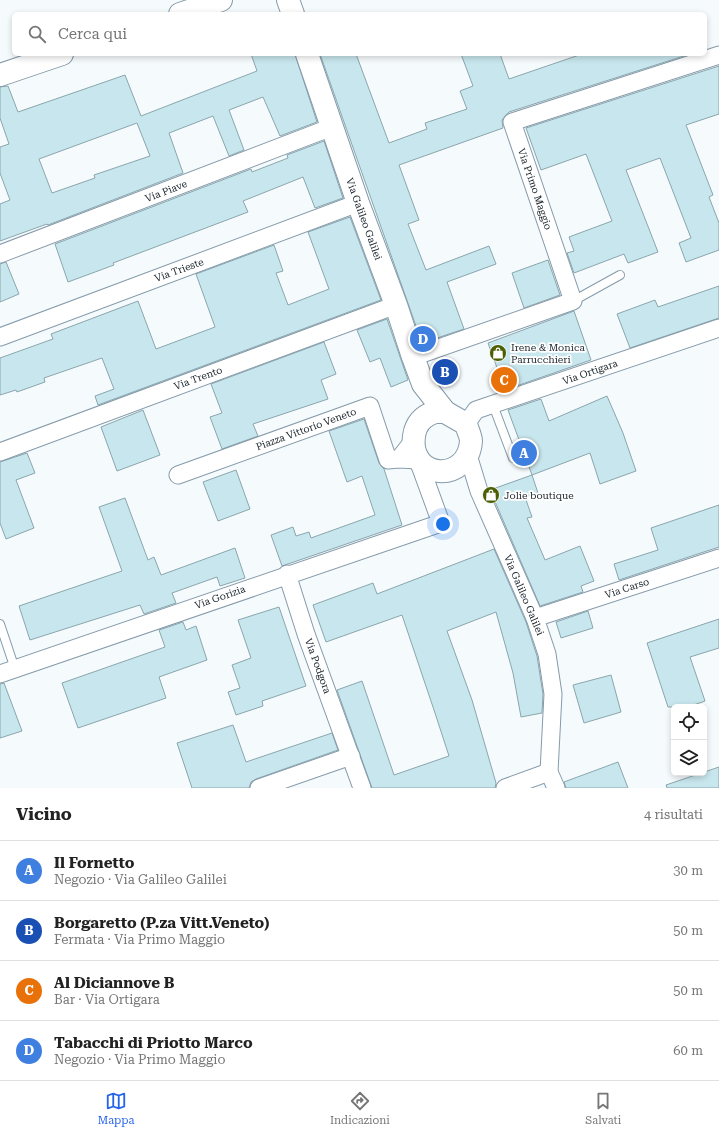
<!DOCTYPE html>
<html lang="it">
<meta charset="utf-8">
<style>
:root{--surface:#fff;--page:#f2f2f2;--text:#222;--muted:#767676;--line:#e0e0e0;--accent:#2563eb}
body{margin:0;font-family:"Roboto Serif",serif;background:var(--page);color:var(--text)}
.controls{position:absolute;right:12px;bottom:12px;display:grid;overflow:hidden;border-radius:6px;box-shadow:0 2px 6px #0003}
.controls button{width:36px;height:36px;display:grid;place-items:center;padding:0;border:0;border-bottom:1px solid var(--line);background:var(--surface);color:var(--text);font:20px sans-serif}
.you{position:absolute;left:443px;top:524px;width:14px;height:14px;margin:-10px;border:3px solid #fff;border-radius:50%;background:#1a73e8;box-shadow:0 0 0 6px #1a73e833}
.badge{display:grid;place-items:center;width:26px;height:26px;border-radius:50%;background:var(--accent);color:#fff;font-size:13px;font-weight:700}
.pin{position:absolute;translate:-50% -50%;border:2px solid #fff;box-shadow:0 1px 4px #0006}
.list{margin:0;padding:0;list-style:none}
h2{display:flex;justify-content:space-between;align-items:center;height:52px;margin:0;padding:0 16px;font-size:17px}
h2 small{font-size:13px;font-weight:400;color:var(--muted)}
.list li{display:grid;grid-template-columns:26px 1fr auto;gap:12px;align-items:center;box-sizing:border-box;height:60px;padding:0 16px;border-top:1px solid var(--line)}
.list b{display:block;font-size:15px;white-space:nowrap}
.list p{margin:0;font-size:13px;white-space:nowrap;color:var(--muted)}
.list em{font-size:13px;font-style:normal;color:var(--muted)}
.icon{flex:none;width:22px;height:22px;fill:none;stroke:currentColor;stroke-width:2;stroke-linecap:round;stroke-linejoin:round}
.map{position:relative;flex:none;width:719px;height:788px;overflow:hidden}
.search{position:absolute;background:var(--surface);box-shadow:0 2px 6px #0003;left:12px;right:12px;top:12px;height:44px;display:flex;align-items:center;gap:10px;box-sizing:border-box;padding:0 14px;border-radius:6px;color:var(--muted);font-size:15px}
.sheet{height:292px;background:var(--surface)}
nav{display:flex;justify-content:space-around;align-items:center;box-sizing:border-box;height:56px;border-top:1px solid var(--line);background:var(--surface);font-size:11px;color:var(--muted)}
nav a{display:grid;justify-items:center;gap:2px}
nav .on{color:var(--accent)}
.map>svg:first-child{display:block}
</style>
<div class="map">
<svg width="719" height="788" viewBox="0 0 719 788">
<rect width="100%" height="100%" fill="#f5fafd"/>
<g fill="#c8e6ed" stroke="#8aa6ad" fill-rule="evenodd">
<path d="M251,54H295L317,122L280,136L263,97L229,110L244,150L229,156L213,116L169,133L183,173L48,225L47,224L0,241V204L10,200L0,173V147L9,144L0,118V87L8,86L18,112L125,75L141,116L257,71ZM137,123L150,156L94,175L95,178L52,193L39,159Z"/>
<path d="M320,54H356L389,143L427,129L425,123L467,109L460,91L473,86L461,54H500L509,79L582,54H690L509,112L502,120L503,128L399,165L419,220L408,224L426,270L489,246L496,264L447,282L464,329L422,343Z"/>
<path d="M719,66V114L686,125L713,195L709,197L719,223V250L686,262L679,243L691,238L660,158L626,170L658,252L628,263L624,254L574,273L567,253L574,251L569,237L612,221L586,154L541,170L526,128Z"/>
<path d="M324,141L343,198L315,208L303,177L243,201L248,212L113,263L114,265L68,282L55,244L251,169L252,172L288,158L287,155Z"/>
<path d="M350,217L381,300L98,405L95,396L114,389L102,358L44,378L45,382L17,392L16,390L0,395V358L53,339L51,334L138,301L156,349L215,327L196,274L274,245L283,271L276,273L288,305L329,289L308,232Z"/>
<path d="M548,260L560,295L524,308L512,273Z"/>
<path d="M6,262L19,294L0,302V264Z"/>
<path d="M719,286V318L630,348L617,314L655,300L658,307Z"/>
<path d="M574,311L591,360L505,390L488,343Z"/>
<path d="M387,319L408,380L391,387L380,358L370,362L357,330Z"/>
<path d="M324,342L336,374L321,380L328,399L253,424L258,436L222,449L210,417L222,413L211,384Z"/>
<path d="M607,396L623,433L636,471L600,484L590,453L532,475L508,410L541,399L549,421Z"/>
<path d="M143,410L160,455L117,471L101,427Z"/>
<path d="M364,419L379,463L384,469L402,525L282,566L271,535L293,527L296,536L309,532L311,538L375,515L362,476L347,482L329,431Z"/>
<path d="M27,453L35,473L16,480L34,528L6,539L0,523V462Z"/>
<path d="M236,470L250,509L218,521L203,482Z"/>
<path d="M532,475L538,493L525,497L532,517L527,518L545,560L580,546L594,581L581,586L583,592L540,606L490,490Z"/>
<path d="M125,498L148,560L154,557L161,575L235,548L245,578L220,586L217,577L172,593L176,603L144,614L140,605L30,640L19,606L122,571L99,507Z"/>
<path d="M719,505V547L619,580L614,564L658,550L651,528Z"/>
<path d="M494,549L526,622L537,656L543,694L542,713L521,717L513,673L496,612L447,631L472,700L496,783L495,788H372L337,690L362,681L394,775L449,756L435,713L402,615L326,642L313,605L373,583L377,594Z"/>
<path d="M279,607L306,686L262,701L263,706L236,715L228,692L240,688L232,665L251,658L238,620Z"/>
<path d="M588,611L593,628L561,638L556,622Z"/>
<path d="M719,619V648L690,657L705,701L688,707H668L647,643Z"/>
<path d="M183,622L186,630L196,626L207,660L159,677L166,698L78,728L62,683L165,647L159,630Z"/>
<path d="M611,675L621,712L584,723L573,685Z"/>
<path d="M4,683L22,731L0,738V684Z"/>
<path d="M233,725L246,762L332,733L338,750L256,779L251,782L249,788H192L177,743Z"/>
<path d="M618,762L628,788H566L564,782Z"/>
<path d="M719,767V788H667L666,785Z"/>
</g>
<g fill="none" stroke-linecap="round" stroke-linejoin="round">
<g stroke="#859baa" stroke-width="10">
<g id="lane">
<path d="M573,301L620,275"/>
<path d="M493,405L513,458"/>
<path d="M0,624L15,669"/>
</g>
</g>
<g stroke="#859baa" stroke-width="19">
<g id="street">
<path d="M0,254L332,127"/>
<path d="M0,337L358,203"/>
<path d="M413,357L573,301L512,122L719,55"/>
<path d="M466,424L476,410L719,328"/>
<path d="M0,452L396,305"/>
<path d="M468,455L479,491L535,618L547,654L553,694L549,772L556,788"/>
<path d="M178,475L370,406L388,460L399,459"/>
<path d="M287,574L306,634L362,788"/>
<path d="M535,618L719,558"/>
<path d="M0,674L441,523L418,460L399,459L413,441"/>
<path d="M259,788L351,756"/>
<path d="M505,788L549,772"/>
</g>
</g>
<g stroke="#859baa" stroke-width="24">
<g id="secondary">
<path d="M288,0L293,14"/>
<path d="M180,14L221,0"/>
<path d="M307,54L358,203L396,305L413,357L423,384L445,412"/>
<path d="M0,75L62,54"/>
<path d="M435,412H445L466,424C467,429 471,436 471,441C468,484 408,480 414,436C416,423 423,416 435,412Z"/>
</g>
</g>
<use href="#lane" stroke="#fff" stroke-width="8"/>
<use href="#street" stroke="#fff" stroke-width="17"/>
<use href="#secondary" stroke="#fff" stroke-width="22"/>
</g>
<defs>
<g id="shop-disc" transform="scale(0.9)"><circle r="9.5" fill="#4b5f05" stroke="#fff"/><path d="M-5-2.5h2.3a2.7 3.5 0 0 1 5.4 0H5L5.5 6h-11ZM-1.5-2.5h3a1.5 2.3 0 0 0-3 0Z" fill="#fff"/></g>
</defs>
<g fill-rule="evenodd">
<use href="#shop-disc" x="498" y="353"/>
<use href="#shop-disc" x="491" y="495"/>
</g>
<g text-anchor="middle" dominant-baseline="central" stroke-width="3.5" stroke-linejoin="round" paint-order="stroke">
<g font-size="10" fill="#212a30" stroke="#fff">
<text transform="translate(535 189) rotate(71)">Via Primo Maggio</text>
<text transform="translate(166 191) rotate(-21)">Via Piave</text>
<text transform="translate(364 219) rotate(70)">Via Galileo Galilei</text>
<text transform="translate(179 270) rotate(-20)">Via Trieste</text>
<text transform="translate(590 372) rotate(-19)">Via Ortigara</text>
<text transform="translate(198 378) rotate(-20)">Via Trento</text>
<text transform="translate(306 429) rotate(-20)">Piazza Vittorio Veneto</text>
<text transform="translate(627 588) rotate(-18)">Via Carso</text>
<text transform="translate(524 595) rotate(67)">Via Galileo Galilei</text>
<text transform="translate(220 597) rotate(-19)">Via Gorizia</text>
<text transform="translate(318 666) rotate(70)">Via Podgora</text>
</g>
<g font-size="10" fill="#212a30" stroke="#fff" text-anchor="start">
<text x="511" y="347">Irene &amp; Monica<tspan x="511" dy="12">Parrucchieri</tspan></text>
<text x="504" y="495">Jolie boutique</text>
</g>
</g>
</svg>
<div class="controls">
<button><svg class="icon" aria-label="locate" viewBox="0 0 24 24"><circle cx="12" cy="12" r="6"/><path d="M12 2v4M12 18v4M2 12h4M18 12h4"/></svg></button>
<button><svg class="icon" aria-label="layers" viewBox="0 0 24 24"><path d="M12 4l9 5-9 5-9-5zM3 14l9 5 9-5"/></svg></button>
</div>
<div class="you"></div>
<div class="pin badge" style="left:524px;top:453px;background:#3f7fe0">A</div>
<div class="pin badge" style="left:445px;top:372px;background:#1a4fb4">B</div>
<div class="pin badge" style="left:504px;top:380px;background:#e8710a">C</div>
<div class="pin badge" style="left:423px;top:339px;background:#3f7fe0">D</div>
<div class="search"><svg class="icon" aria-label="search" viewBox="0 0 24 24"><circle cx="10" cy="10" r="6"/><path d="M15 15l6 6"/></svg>Cerca qui</div>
</div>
<section class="sheet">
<h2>Vicino<small>4 risultati</small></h2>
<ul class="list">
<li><span class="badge" style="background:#3f7fe0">A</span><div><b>Il Fornetto</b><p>Negozio · Via Galileo Galilei</p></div><em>30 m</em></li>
<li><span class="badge" style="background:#1a4fb4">B</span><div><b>Borgaretto (P.za Vitt.Veneto)</b><p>Fermata · Via Primo Maggio</p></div><em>50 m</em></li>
<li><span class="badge" style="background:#e8710a">C</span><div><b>Al Diciannove B</b><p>Bar · Via Ortigara</p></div><em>50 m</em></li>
<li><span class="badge" style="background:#3f7fe0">D</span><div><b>Tabacchi di Priotto Marco</b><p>Negozio · Via Primo Maggio</p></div><em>60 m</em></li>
</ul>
</section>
<nav>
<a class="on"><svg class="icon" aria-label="map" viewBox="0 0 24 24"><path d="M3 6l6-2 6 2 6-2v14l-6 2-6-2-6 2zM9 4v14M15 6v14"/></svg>Mappa</a>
<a><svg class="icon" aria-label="directions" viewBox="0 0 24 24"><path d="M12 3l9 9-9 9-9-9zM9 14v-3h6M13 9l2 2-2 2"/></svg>Indicazioni</a>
<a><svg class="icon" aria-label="saved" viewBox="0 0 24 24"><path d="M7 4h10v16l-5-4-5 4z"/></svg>Salvati</a>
</nav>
